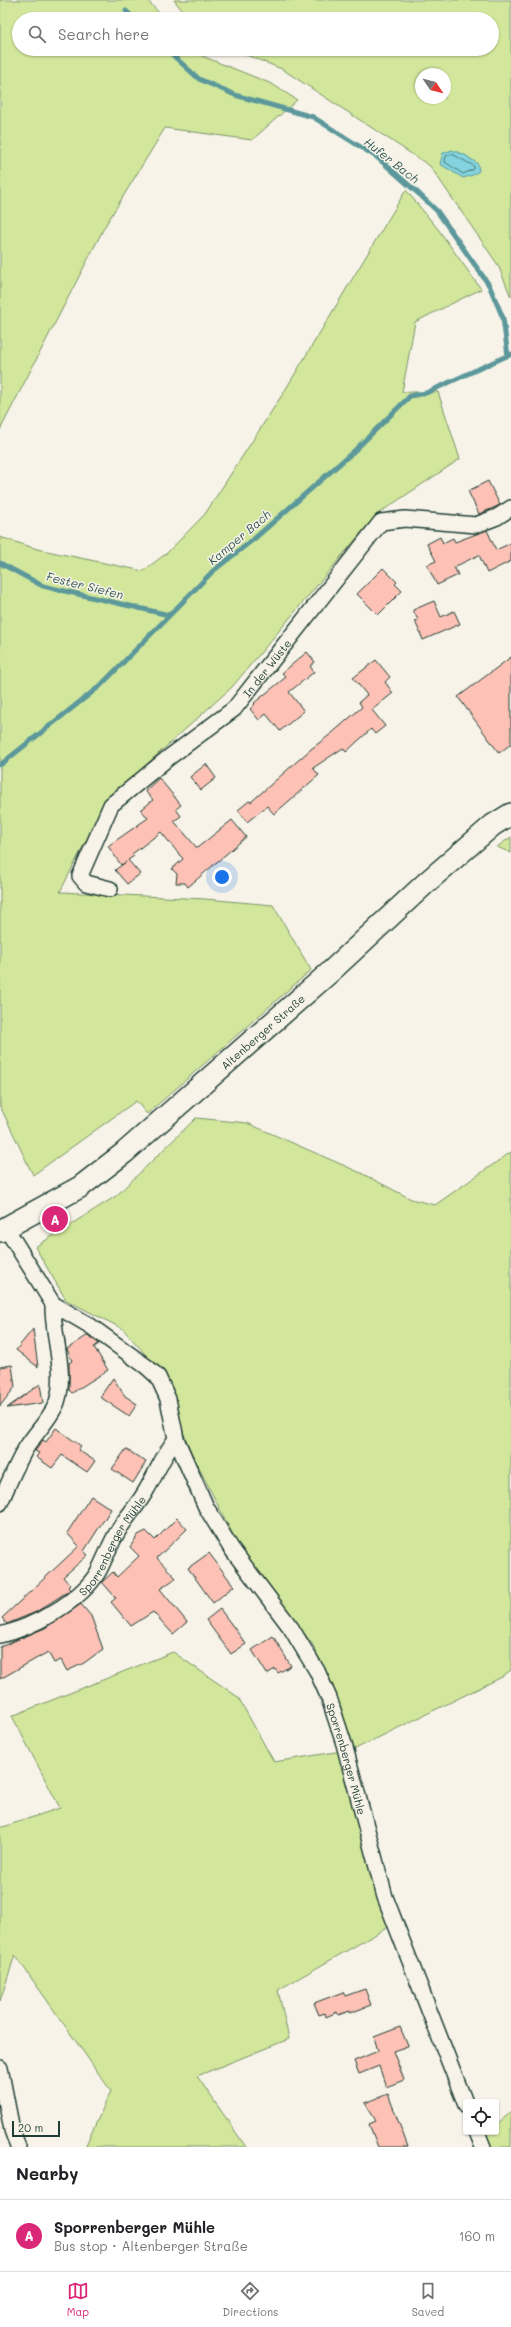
<!DOCTYPE html>
<meta charset="utf-8">
<style>
:root{--surface:#fff;--page:#f2f2f2;--text:#202124;--muted:#757577;--line:#e0e0e0;--accent:#db2777}
body{margin:0;font-family:Mali,sans-serif;background:var(--page);color:var(--text)}
.controls{position:absolute;right:12px;bottom:12px;display:grid;overflow:hidden;border-radius:4px;box-shadow:0 1px 3px #0004}
.controls button{width:36px;height:36px;display:grid;place-items:center;padding:0;border:0;border-bottom:1px solid var(--line);background:var(--surface);color:var(--text);font:20px sans-serif}
.compass{position:absolute;left:415px;top:68px;width:36px;height:36px;border-radius:50%;background:var(--surface);box-shadow:0 1px 3px #0004;rotate:125deg}
.scale{position:absolute;left:12px;bottom:10px;width:48px;box-sizing:border-box;padding-left:4px;border:2px solid #1f3d34;border-top:0;font-size:11px;line-height:14px;white-space:nowrap;color:#1f3d34;-webkit-text-stroke:3px #f7f3e8;paint-order:stroke}
.you{position:absolute;left:222px;top:877px;width:14px;height:14px;margin:-10px;border:3px solid #fff;border-radius:50%;background:#1a73e8;box-shadow:0 0 0 6px #1a73e833}
.badge{display:grid;place-items:center;width:26px;height:26px;border-radius:50%;background:var(--accent);color:#fff;font-size:13px;font-weight:700}
.pin{position:absolute;translate:-50% -50%;border:2px solid #fff;box-shadow:0 1px 4px #0006}
.list{margin:0;padding:0;list-style:none}
h2{display:flex;justify-content:space-between;align-items:center;height:52px;margin:0;padding:0 16px;font-size:17px}
h2 small{font-size:13px;font-weight:400;color:var(--muted)}
.list li{display:grid;grid-template-columns:26px 1fr auto;gap:12px;align-items:center;box-sizing:border-box;height:72px;padding:0 16px;border-top:1px solid var(--line)}
.list b{display:block;font-size:15px;white-space:nowrap}
.list p{margin:0;font-size:13px;white-space:nowrap;color:var(--muted)}
.list em{font-size:13px;font-style:normal;color:var(--muted)}
.icon{flex:none;width:22px;height:22px;fill:none;stroke:currentColor;stroke-width:2;stroke-linecap:round;stroke-linejoin:round}
.map{position:relative;flex:none;width:511px;height:2147px;overflow:hidden}
.search{position:absolute;background:var(--surface);box-shadow:0 1px 3px #0004;left:12px;right:12px;top:12px;height:44px;display:flex;align-items:center;gap:10px;box-sizing:border-box;padding:0 14px;border-radius:22px;color:var(--muted);font-size:15px}
.sheet{height:124px;background:var(--surface)}
nav{display:flex;justify-content:space-around;align-items:center;box-sizing:border-box;height:56px;border-top:1px solid var(--line);background:var(--surface);font-size:11px;color:var(--muted)}
nav a{display:grid;justify-items:center;gap:2px}
nav .on{color:var(--accent)}
.map>svg:first-child{display:block}
</style>
<div class="map">
<svg width="511" height="2147" viewBox="0 0 511 2147">
<rect width="100%" height="100%" fill="#f7f3e8"/>
<filter id="ink" filterUnits="userSpaceOnUse"><feTurbulence type="fractalNoise" baseFrequency=".025" numOctaves="2"/><feDisplacementMap in="SourceGraphic" scale="8" xChannelSelector="R" yChannelSelector="G"/><feConvolveMatrix kernelMatrix="1 2 1 2 8 2 1 2 1" color-interpolation-filters="sRGB"/></filter>
<g filter="url(#ink)">
<g fill="#d2e79b" stroke="#789268" fill-rule="evenodd">
<path d="M0,0H147L165,19H19V49H195L202,56L272,84L297,100L252,140L165,128L105,226L0,430Z"/>
<path d="M174,0H511V297L498,265L430,166L282,69L231,49H492V19H189ZM421,74H445V98H421Z"/>
<path d="M406,190L438,229L481,289L415,322L402,392H438L460,459L376,515L232,687L106,801L60,892L205,899L273,905L311,970L147,1114L136,1101L33,1175L0,1106V537L37,549L143,571L167,553L205,514L284,392Z"/>
<path d="M511,837V853L497,847Z"/>
<path d="M196,1118L247,1123L361,1173L411,1199L435,1205L511,1152V1670L502,1677L353,1750L339,1704L313,1645L240,1549L190,1450L160,1371L123,1329L66,1300L35,1247L116,1196Z"/>
<path d="M173,1652L238,1697L274,1762L342,1751L392,1925L278,1990L289,2039L197,2076L246,2147H85L111,2091L15,1955L0,2001V1828L60,1808L12,1716Z"/>
<path d="M511,2112V2147H489L484,2135L488,2132H496V2125Z"/>
</g>
<path fill="#84d4df" stroke="#5c989b" d="M452,150L465,155L478,164L479,171L473,175L463,178L440,164L443,153Z"/>
<g fill="none" stroke-linecap="round" stroke-linejoin="round">
<path stroke="#477978" stroke-width="1" d="M452,154L474,166V169L463,174L445,162L446,156Z"/>
<g stroke="#5c989b" stroke-width="5">
<path d="M126,11L135,19"/>
<path d="M166,49L199,79L235,95L313,117L378,158L419,194L437,211L489,285L503,318L508,356"/>
<path d="M0,563L43,586L169,615"/>
<path d="M0,765L100,686L213,571L255,538L353,452L410,396L426,393L511,354"/>
</g>
</g>
<g fill="#fdc2b5" stroke="#1f3d34">
<path d="M488,481L500,505L479,514L468,491Z"/>
<path d="M487,530L496,550L511,543V561L487,573L479,555L454,567L458,575L437,585L427,565L436,561L427,544L440,537L443,543L453,538L455,542Z"/>
<path d="M383,568L397,582L395,584L402,591L378,615L357,594Z"/>
<path d="M434,601L441,617L454,611L460,624L423,640L415,621L418,620L413,610Z"/>
<path d="M307,652L315,662L310,666L314,672L289,692L304,711L280,731L266,714L259,720L250,709L255,704L254,703L286,677L282,673Z"/>
<path d="M511,657V744L499,753L458,697Z"/>
<path d="M376,660L390,677L385,682L393,693L372,710L385,726L375,734L371,729L346,752L343,748L313,768L319,775L274,814L267,806L247,822L238,810L249,801L251,802L311,749L331,734L362,707L359,702L367,695L353,678Z"/>
<path d="M206,764L216,778L201,790L190,777Z"/>
<path d="M159,778L181,805L176,809L181,816L174,821L197,848L232,820L246,837L188,887L185,883H176L177,874L172,869L183,859L161,832L132,854L134,856L128,860L140,874L127,884L115,870L126,862L121,865L108,846L148,818L141,810L153,800L145,791Z"/>
<path d="M33,1329L38,1367L16,1350Z"/>
<path d="M88,1335L99,1344L94,1347L108,1370L72,1393L69,1390V1363L72,1361L67,1349Z"/>
<path d="M12,1365L15,1387L0,1406V1367Z"/>
<path d="M113,1378L125,1396L137,1404L129,1416L100,1397Z"/>
<path d="M40,1384L43,1403L7,1408Z"/>
<path d="M56,1428L81,1446L78,1450L95,1461L87,1472L62,1455L52,1468L36,1457L39,1453L35,1451L43,1440L46,1442Z"/>
<path d="M126,1449L146,1462L133,1483L112,1469Z"/>
<path d="M91,1496L111,1509L84,1551L88,1555L63,1577L70,1585L68,1587L70,1590L36,1612L7,1624L2,1618L79,1546L67,1533Z"/>
<path d="M177,1518L187,1529L157,1558L176,1578L160,1589L187,1622L173,1634L153,1612L131,1626L111,1602L116,1598L102,1582L113,1572L117,1577L139,1556L130,1547L138,1535L146,1531L155,1540Z"/>
<path d="M209,1553L234,1586L213,1603L188,1568Z"/>
<path d="M81,1604L91,1616L103,1649L84,1663L67,1671L61,1660L54,1663L48,1652L0,1679V1647L45,1628Z"/>
<path d="M220,1609L246,1644L231,1654L206,1620Z"/>
<path d="M273,1636L291,1666L278,1673L275,1669L267,1674L252,1650Z"/>
<path d="M365,1989L371,2005L350,2013V2011L338,2015L337,2012L326,2017L325,2013L319,2015L314,2003L343,1992L345,1996Z"/>
<path d="M400,2027L408,2046L393,2051L404,2080L386,2087L379,2066L359,2074L354,2061L378,2051L374,2037Z"/>
<path d="M388,2094L408,2147H378L369,2124L376,2121L365,2103Z"/>
</g>
<g fill="none" stroke-linecap="round" stroke-linejoin="round">
<g stroke="#1f3d34" stroke-width="18">
<g id="street">
<path id="s1" d="M110,889L86,883L80,876L111,805L168,758L234,709L381,522L405,519L476,525L497,517L511,508"/>
<path id="s2" d="M6,1228L53,1304L89,1325L147,1367L158,1377L168,1399L176,1439L206,1507L231,1548L291,1628L317,1671L329,1698L344,1744L385,1897L466,2105"/>
<path d="M0,1503C8,1485 16,1465 26,1448C35,1433 52,1417 57,1402C67,1371 52,1336 53,1304"/>
<path id="s3" d="M0,1635C32,1628 81,1601 98,1572C105,1559 110,1544 118,1531C127,1516 139,1504 147,1489C157,1472 164,1454 176,1439"/>
<path d="M0,2068L12,2130L18,2147"/>
<path d="M477,2132L483,2147"/>
</g>
</g>
<g stroke="#1f3d34" stroke-width="24">
<g id="secondary">
<path id="s4" d="M0,1231L80,1187L124,1153L329,973L427,882L493,825L511,814"/>
</g>
</g>
<use href="#street" stroke="#f7f3e8" stroke-width="15"/>
<use href="#secondary" stroke="#f7f3e8" stroke-width="21"/>
</g>
</g>
<g text-anchor="middle" dominant-baseline="central" stroke-width="3" stroke-linejoin="round" paint-order="stroke">
<g font-size="11" fill="#1f3d34" stroke="#f7f3e8">
<text stroke="none"><textPath href="#s1" startOffset="320">In der Wüste</textPath></text>
<text stroke="none"><textPath href="#s4" startOffset="331">Altenberger Straße</textPath></text>
<text stroke="none"><textPath href="#s3" startOffset="149">Sporrenberger Mühle</textPath></text>
<text stroke="none"><textPath href="#s2" startOffset="648">Sporrenberger Mühle</textPath></text>
</g>
<g font-size="12" font-style="italic" fill="#335b56" stroke="#f7f3e8">
<text transform="translate(392 160) rotate(38)">Hufer Bach</text>
<text transform="translate(239 537) rotate(-40)">Kamper Bach</text>
<text transform="translate(85 585) rotate(14)">Fester Siefen</text>
</g>
</g>
</svg>
<div class="controls">
<button><svg class="icon" aria-label="locate" viewBox="0 0 24 24"><circle cx="12" cy="12" r="6"/><path d="M12 2v4M12 18v4M2 12h4M18 12h4"/></svg></button>
</div>
<svg class="compass" viewBox="-18 -18 36 36"><path d="M0-13l5 13h-10z" fill="#e53935"/><path d="M0 13l5-13h-10z" fill="#757577"/></svg>
<div class="scale">20 m</div>
<div class="you"></div>
<div class="pin badge" style="left:55px;top:1219px">A</div>
<div class="search"><svg class="icon" aria-label="search" viewBox="0 0 24 24"><circle cx="10" cy="10" r="6"/><path d="M15 15l6 6"/></svg>Search here</div>
</div>
<section class="sheet">
<h2>Nearby<small></small></h2>
<ul class="list">
<li><span class="badge">A</span><div><b>Sporrenberger Mühle</b><p>Bus stop · Altenberger Straße</p></div><em>160 m</em></li>
</ul>
</section>
<nav>
<a class="on"><svg class="icon" aria-label="map" viewBox="0 0 24 24"><path d="M3 6l6-2 6 2 6-2v14l-6 2-6-2-6 2zM9 4v14M15 6v14"/></svg>Map</a>
<a><svg class="icon" aria-label="directions" viewBox="0 0 24 24"><path d="M12 3l9 9-9 9-9-9zM9 14v-3h6M13 9l2 2-2 2"/></svg>Directions</a>
<a><svg class="icon" aria-label="saved" viewBox="0 0 24 24"><path d="M7 4h10v16l-5-4-5 4z"/></svg>Saved</a>
</nav>
